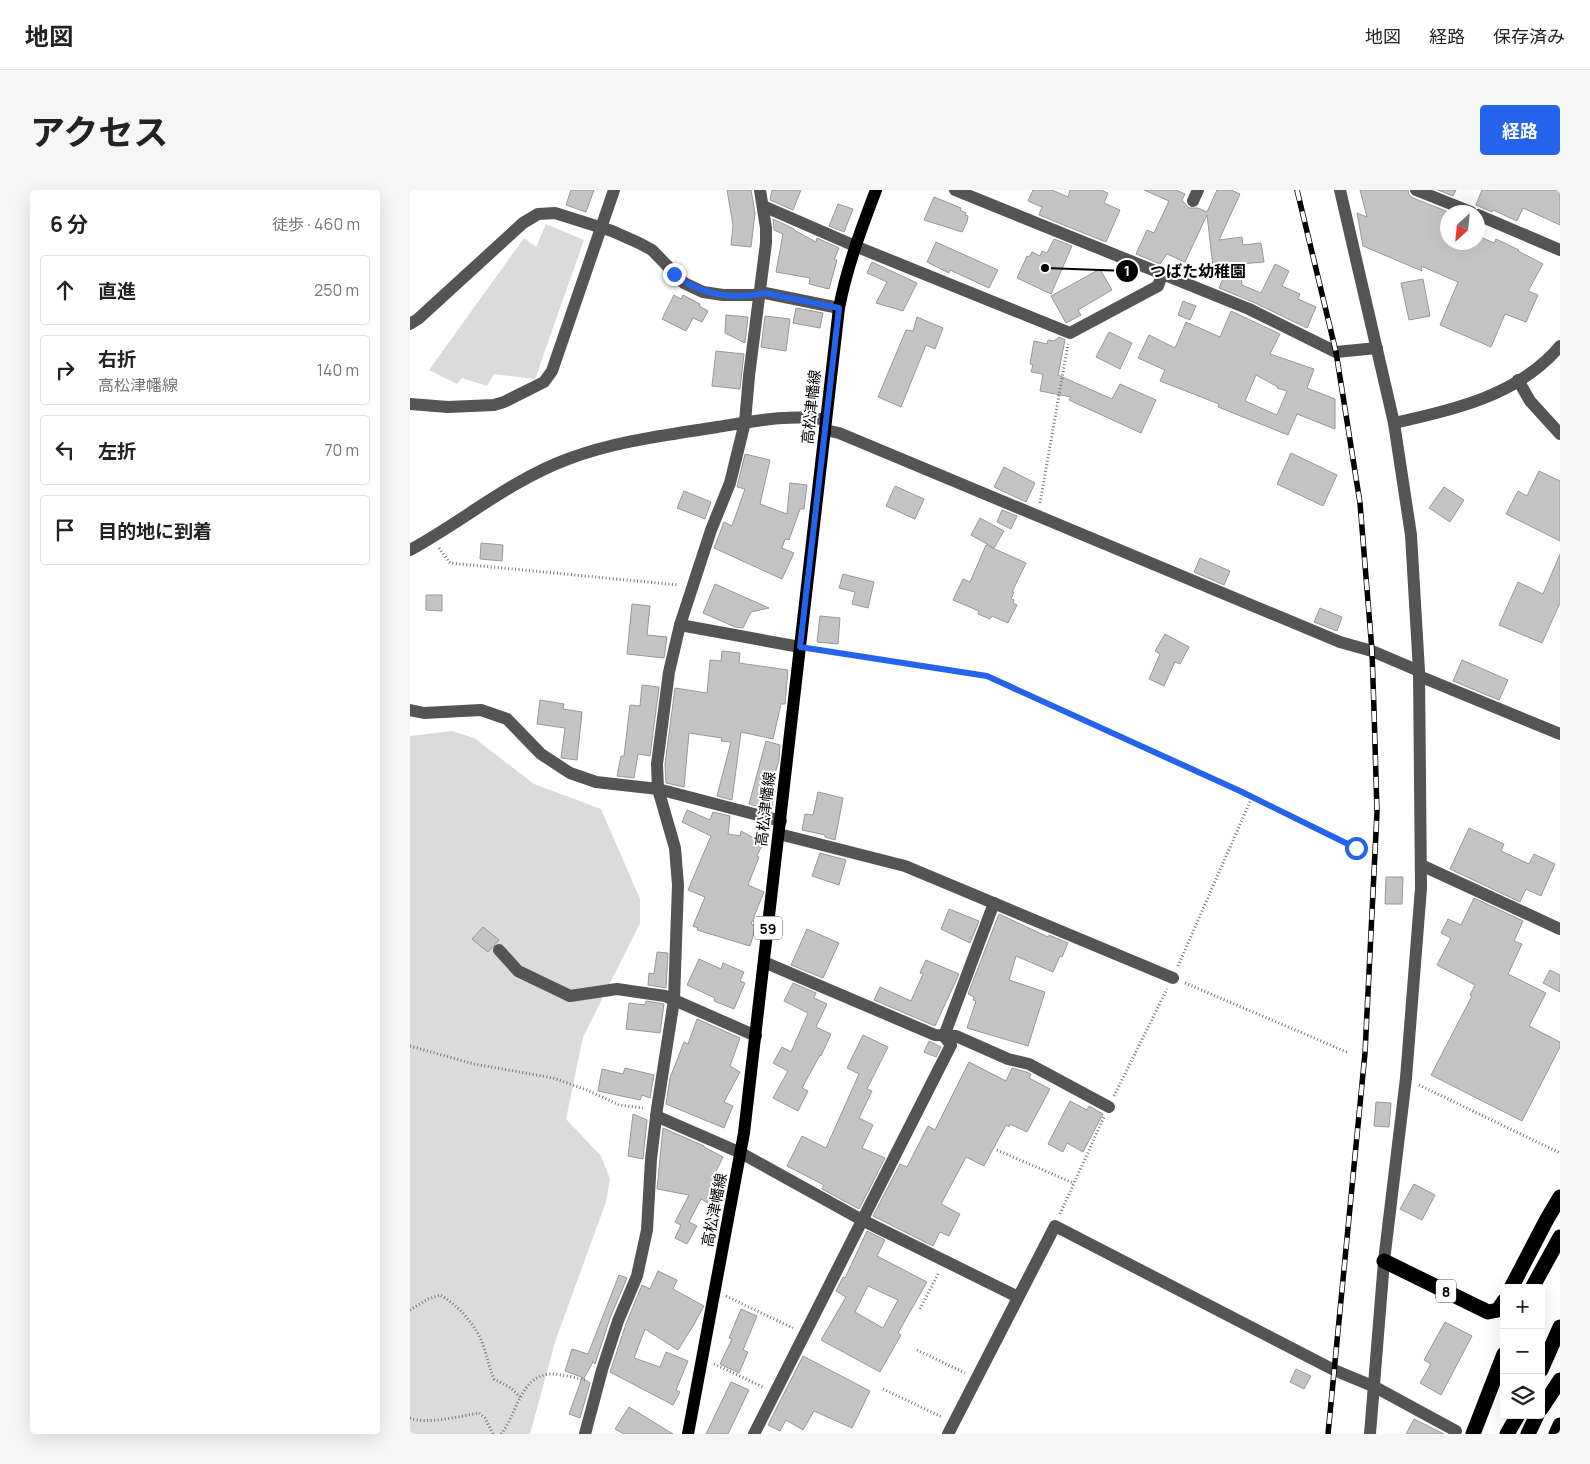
<!DOCTYPE html>
<html lang="ja">
<meta charset="utf-8">
<style>
:root{--surface:#fff;--page:#f6f6f6;--text:#222;--muted:#767676;--line:#e0e0e0;--accent:#2563eb}
body{margin:0;font-family:Manrope,"Noto Sans JP",sans-serif;background:var(--page);color:var(--text)}
.controls{position:absolute;right:15px;bottom:15px;display:grid;overflow:hidden;border-radius:5px;box-shadow:0 5px 20px #0002}
.controls button{width:45px;height:45px;display:grid;place-items:center;padding:0;border:0;border-bottom:1px solid var(--line);background:var(--surface);color:var(--text);font:25px sans-serif}
.compass{position:absolute;left:1030px;top:15px;width:45px;height:45px;border-radius:50%;background:var(--surface);box-shadow:0 5px 20px #0002;rotate:207deg}
.stop{position:absolute;width:15px;height:15px;margin:-11px;border:4px solid #2563eb;border-radius:50%;background:#fff}
.stop.end{background:#2563eb;border-color:#fff;box-shadow:0 1px 5px #0008}
.list{margin:0;padding:0;list-style:none}
h2{display:flex;justify-content:space-between;align-items:center;height:65px;margin:0;padding:0 20px;font-size:21px}
h2 small{font-size:16px;font-weight:400;color:var(--muted)}
.list li{display:grid;grid-template-columns:32px 1fr auto;gap:15px;align-items:center;box-sizing:border-box;height:70px;margin:0 10px 10px;padding:0 10px;border:1px solid var(--line);border-radius:5px}
.list b{display:block;font-size:19px;white-space:nowrap}
.list p{margin:0;font-size:16px;white-space:nowrap;color:var(--muted)}
.list em{font-size:16px;font-style:normal;color:var(--muted)}
.icon{flex:none;width:28px;height:28px;fill:none;stroke:currentColor;stroke-width:2;stroke-linecap:round;stroke-linejoin:round}
.map{position:relative;flex:none;width:1150px;height:1244px;overflow:hidden;border-radius:5px}
header{display:flex;align-items:center;gap:30px;box-sizing:border-box;height:70px;padding:0 25px;background:var(--surface);border-bottom:1px solid var(--line)}
header strong{font-size:24px}
nav{display:flex;gap:28px;margin-inline-start:auto;font-size:18px}
.intro{display:flex;align-items:center;justify-content:space-between;box-sizing:border-box;height:120px;padding:0 30px}
h1{margin:0;font-size:35px}
.button{padding:12px 22px;border-radius:5px;background:var(--accent);color:#fff;font-size:18px;font-weight:700}
main{display:flex;gap:30px;padding:0 30px}
aside{flex:1;background:var(--surface);border-radius:5px;box-shadow:0 5px 20px #0002}
.map>svg:first-child{display:block}
</style>
<header>
<strong>地図</strong>
<nav><a>地図</a><a>経路</a><a>保存済み</a></nav>
</header>
<div class="intro"><h1>アクセス</h1><a class="button">経路</a></div>
<main>
<aside>
<h2>6 分<small>徒歩 · 460 m</small></h2>
<ul class="list">
<li><svg class="icon" aria-label="ahead" viewBox="0 0 24 24"><path d="M12 20V5M6 11l6-6 6 6"/></svg><div><b>直進</b></div><em>250 m</em></li>
<li><svg class="icon" aria-label="right" viewBox="0 0 24 24"><path d="M7 20v-9h11M14 6l5 5-5 5"/></svg><div><b>右折</b><p>高松津幡線</p></div><em>140 m</em></li>
<li><svg class="icon" aria-label="left" viewBox="0 0 24 24"><path d="M17 20v-9H6M10 6l-5 5 5 5"/></svg><div><b>左折</b></div><em>70 m</em></li>
<li><svg class="icon" aria-label="arrive" viewBox="0 0 24 24"><path d="M6 21V4h12l-3 4 3 4H6"/></svg><div><b>目的地に到着</b></div></li>
</ul>
</aside>
<div class="map">
<svg width="1150" height="1244" viewBox="0 0 1150 1244">
<rect width="100%" height="100%" fill="#fff"/>
<g fill="#dbdbdb">
<path d="M136,34L174,50L125,189L84,184L77,196L52,188L47,194L19,180L114,48L126,57Z"/>
<path d="M42,541L64,548L124,594L191,619L230,709V733L173,847L156,929L191,966L200,989L196,1012L146,1149L120,1244H0V546Z"/>
</g>
<g fill="#c4c4c4" stroke="#989898" fill-rule="evenodd">
<path d="M161,0H184L176,22L156,15Z"/>
<path d="M317,0H341L345,23L341,57L321,55L323,35Z"/>
<path d="M362,0H391L383,20L360,10Z"/>
<path d="M623,0H642L658,7L660,0H691L698,3L694,13L710,20L696,52L629,25L632,17L618,11Z"/>
<path d="M734,0H766L775,4L772,10L779,18H788L797,22L807,0H821L830,4L809,50L832,47L833,55L851,53L854,72L830,74L832,95L851,103L865,74L879,81L872,96L890,104L888,109L906,117L897,138L843,112L809,98L815,84L804,85L797,25L775,72L757,64L750,74L726,64L737,40L744,43L759,11Z"/>
<path d="M950,0H998L999,5L1003,8L1036,21L1038,52H1068V46L1084,53L1086,49L1109,60L1108,61L1133,74L1118,101L1128,105L1116,132L1095,124L1081,157L1030,135L1048,92L1011,76L1012,81L953,56L947,23L957,27Z"/>
<path d="M1028,0H1046L1043,6Z"/>
<path d="M1072,0H1150V35L1113,18L1107,31L1083,20L1082,22L1066,15Z"/>
<path d="M524,7L551,18L550,20L556,23L555,25L558,26L557,32L552,42L514,30Z"/>
<path d="M428,14L443,19L434,42L419,36Z"/>
<path d="M363,29L384,39V40L406,52L407,48L429,58L424,70H427L419,99L399,94L400,88L366,82L373,44L364,40Z"/>
<path d="M644,49L662,56L641,104L607,88L617,66L619,67L622,62L630,66L632,61L637,63Z"/>
<path d="M526,52L588,80L579,98L540,80L539,83L517,72Z"/>
<path d="M462,72L507,93L493,121L466,113L477,92L457,83Z"/>
<path d="M690,79L702,100L668,120L671,125L656,133L641,106Z"/>
<path d="M1013,89L1020,126L999,130L991,93Z"/>
<path d="M264,105L271,109L273,105L290,114L289,116L298,121L292,132L283,128L276,141L252,129Z"/>
<path d="M773,111L786,116L780,130L768,125Z"/>
<path d="M386,118L413,123L410,138L383,133Z"/>
<path d="M821,121L870,144L860,164L904,179L897,198L925,209V239L887,224L878,245L808,217L809,214L750,191L755,180L728,168L739,145L765,158L776,132L810,147ZM846,185L868,197L867,198L877,201L867,225L835,211Z"/>
<path d="M316,125L338,127L335,153L315,143Z"/>
<path d="M355,126L380,129L376,161L351,157Z"/>
<path d="M507,127L533,138L525,159L516,155L491,217L468,207L496,140L503,141Z"/>
<path d="M699,142L722,153L710,179L686,167Z"/>
<path d="M649,147L655,150L648,185L702,209L710,194L746,210L731,243L659,210L661,207L630,201L633,184L621,182L623,175L620,174L624,151L637,154L638,150L644,151Z"/>
<path d="M306,161L334,164L330,199L302,196Z"/>
<path d="M881,263L927,285L913,316L867,294Z"/>
<path d="M335,264L360,270L350,314L377,324L380,293L397,295L394,319H390L379,350L375,349L372,358L384,363L372,389L304,358L314,332L322,336L335,299L327,297Z"/>
<path d="M594,277L625,293L616,312L584,297Z"/>
<path d="M1129,281L1150,291V351L1096,324L1108,301L1117,306Z"/>
<path d="M485,296L514,309L505,329L476,316Z"/>
<path d="M1034,297L1054,310L1040,332L1019,318Z"/>
<path d="M274,301L301,312L295,329L267,318Z"/>
<path d="M592,320L607,326L601,339L587,332Z"/>
<path d="M570,328L594,341L584,358L561,345Z"/>
<path d="M71,353L93,355L92,371L70,369Z"/>
<path d="M576,355L616,373L602,402H604L601,409L604,410L603,413L607,415L598,433L582,426L580,429L568,424L569,421L543,410L553,389L560,392Z"/>
<path d="M1150,364V413L1132,453L1089,435L1108,392L1133,404Z"/>
<path d="M790,368L820,381L814,395L784,382Z"/>
<path d="M433,384L464,392L458,418L442,414L445,402L429,398Z"/>
<path d="M305,394L359,418L341,422L333,438L325,437L293,423Z"/>
<path d="M16,405H32V421L16,420Z"/>
<path d="M222,414L240,416L237,445L257,447L254,468L217,464Z"/>
<path d="M910,418L932,427L927,441L904,432Z"/>
<path d="M410,426L430,428L428,454L407,452Z"/>
<path d="M755,444L779,457L770,474L765,472L754,496L739,489L750,464L745,461Z"/>
<path d="M312,461L330,463L329,473L378,480L375,514H371L363,549L331,542L322,610L307,606L321,552L311,551L312,548L279,543L274,597L256,593L255,574L265,498L297,503L300,470L311,471Z"/>
<path d="M1052,470L1098,490L1089,510L1043,491Z"/>
<path d="M232,495L249,497L240,566L228,564L224,588L207,586L211,566H214L220,515L230,516Z"/>
<path d="M130,510L154,514L153,519L172,522L167,570L151,568L155,538L127,534Z"/>
<path d="M356,551L370,555L369,570L361,597L366,598L361,620L339,614Z"/>
<path d="M408,602L433,608L425,650L415,647V645L392,640L395,624L403,625Z"/>
<path d="M277,620L300,630L303,622L320,626L318,644L330,646L331,641L353,653L347,666L349,667L338,695L354,702L341,734L346,736L340,756L287,740L288,738L283,736L295,707L278,700L301,646L272,632Z"/>
<path d="M1059,638L1094,654L1091,661L1119,674L1124,664L1145,674L1131,706L1116,699L1110,712L1040,679Z"/>
<path d="M410,663L436,670L429,695L402,686Z"/>
<path d="M976,687H993L992,714H975Z"/>
<path d="M1064,708L1113,731L1104,751L1112,754L1098,784L1136,803L1119,836L1150,852V857L1112,931L1021,885L1062,806L1060,805L1065,795L1027,775L1041,748L1031,743L1038,729L1051,735Z"/>
<path d="M539,719L569,731L560,753L531,739Z"/>
<path d="M589,724L638,747L639,745L658,753L652,767L650,766L643,782L606,766L599,790L635,802L618,856L557,838L566,811L563,810L564,807L558,804Z"/>
<path d="M73,737L89,750L78,762L62,749Z"/>
<path d="M397,739L429,753L413,788L381,775Z"/>
<path d="M247,762L258,763L256,798L238,795L239,783L244,784Z"/>
<path d="M289,769L311,779L313,773L334,782L330,791L335,793L324,819L304,811L305,808L277,795Z"/>
<path d="M516,770L549,784L525,836L464,810L470,797L501,811L513,784L510,783Z"/>
<path d="M1140,780L1150,785V802L1133,793Z"/>
<path d="M383,793L406,803L404,808L417,814L406,837L421,844L411,866L410,865L392,898L398,901L388,921L363,908L378,881L363,873L372,857L381,862L398,823L374,811Z"/>
<path d="M236,811L254,814L250,843L216,839L219,813L235,815Z"/>
<path d="M287,829L330,848L320,876L330,882L314,912L323,916L314,938L256,914L260,888L274,852L278,854Z"/>
<path d="M453,845L478,857L457,899L462,901L449,928L463,935L452,958L475,968L449,1019L412,999L414,995L377,976L392,946L416,958L449,884L437,878Z"/>
<path d="M519,851L531,857L526,867L514,862Z"/>
<path d="M559,872L596,891L602,878L616,882L621,884L619,888L640,899L617,942L600,934L599,937L596,935L574,976L556,967L531,1014L550,1024L539,1046L530,1042L523,1056L463,1026L490,974L497,977L518,936L525,940Z"/>
<path d="M215,878L244,885L240,908L232,905L230,910L188,901L192,879L213,884Z"/>
<path d="M660,911L677,920L679,916L693,924L673,962L657,953L653,962L638,954Z"/>
<path d="M966,912L981,913L979,937L964,936Z"/>
<path d="M223,924L237,930L233,969L218,966Z"/>
<path d="M253,938L294,956V957L313,967L305,983L313,987L300,1014L291,1009L279,1032L287,1036L277,1054L265,1048L271,1035L265,1032L279,1005L247,999Z"/>
<path d="M1004,994L1025,1005L1012,1030L990,1019Z"/>
<path d="M457,1041L475,1050L467,1066L517,1092L488,1143L491,1145L470,1182L411,1150L436,1107L426,1101L433,1087L435,1088ZM458,1096L488,1110L473,1138L445,1122Z"/>
<path d="M248,1081L267,1090L263,1099L294,1116L283,1136L268,1160L235,1139L224,1168L250,1177L256,1162L278,1171L266,1200L270,1202L263,1215L200,1182L216,1134L232,1095L240,1099Z"/>
<path d="M209,1085L217,1088L200,1128L185,1174L183,1172L174,1188L155,1181L162,1159L178,1164Z"/>
<path d="M331,1119L347,1126L333,1160L338,1162L329,1183L310,1174L322,1149L319,1148Z"/>
<path d="M1035,1132L1062,1146L1031,1205L1010,1193L1021,1174L1014,1170Z"/>
<path d="M393,1166L460,1201L442,1238L404,1221L393,1240L376,1230L370,1241L358,1235Z"/>
<path d="M886,1179L901,1186L894,1199L880,1192Z"/>
<path d="M172,1188L180,1193L170,1228L159,1224Z"/>
<path d="M321,1192L339,1200L318,1244H296Z"/>
<path d="M219,1217L263,1244H214L205,1239Z"/>
<path d="M1004,1229L1034,1244H996Z"/>
</g>
<g fill="none" stroke-linecap="round" stroke-linejoin="round">
<g stroke="#767676" stroke-width="3" stroke-dasharray="1 2.5" stroke-linecap="butt">
<path d="M630,313L658,154"/>
<path d="M29,358L40,373L269,395"/>
<path d="M402,459L577,486L829,601L946,658"/>
<path d="M768,776L842,607"/>
<path d="M775,793L939,863"/>
<path d="M0,856L64,874L143,888L177,900L209,915L233,918"/>
<path d="M1009,895L1150,963"/>
<path d="M704,906L757,799"/>
<path d="M587,960L663,993"/>
<path d="M650,1024L694,927"/>
<path d="M316,1106L383,1138"/>
<path d="M510,1119L529,1082"/>
<path d="M0,1120L18,1109L30,1105C47,1114 67,1136 73,1155C77,1167 79,1177 84,1189L101,1198L110,1207"/>
<path d="M507,1160L555,1183"/>
<path d="M304,1174L353,1197"/>
<path d="M473,1199L532,1227"/>
<path d="M0,1228C17,1235 50,1226 69,1223L75,1228L83,1244"/>
<path d="M91,1244C107,1225 110,1185 141,1184C152,1184 165,1188 176,1190"/>
</g>
<g stroke="#545454" stroke-width="12">
<path d="M545,0L839,119L926,162L967,158"/>
<path d="M930,0L984,233L1001,345L1009,481L1011,698L996,888L974,1071L960,1244"/>
<path d="M1006,0L1061,22"/>
<path d="M783,11L788,0"/>
<path d="M353,16L445,56L660,143L748,96L752,85"/>
<path d="M1068,25L1150,60"/>
<path d="M0,134L8,129L113,33L128,24L145,23L202,41L229,53L242,60L274,93L293,102L313,105H344L355,103L429,118"/>
<path d="M1108,190L1120,211L1150,244"/>
<path d="M0,214L38,217L84,215L94,212L134,192L142,181L204,0"/>
<path d="M984,233C1044,220 1109,205 1150,156"/>
<path d="M415,240L429,243L930,452L962,461L1009,481"/>
<path d="M0,360C53,331 101,290 158,269C206,251 257,245 307,237C339,232 384,223 416,230"/>
<path d="M270,435L390,457"/>
<path d="M1009,486L1150,544"/>
<path d="M0,520L14,523L71,520L97,529L131,564L160,583L186,592L248,599L371,631"/>
<path d="M369,644L495,676L763,788"/>
<path d="M1011,675L1150,739"/>
<path d="M89,760L108,781L160,806L207,799L255,806L346,846"/>
<path d="M354,772L525,845L546,846L598,869L619,874L699,917"/>
<path d="M246,926L331,963L452,1030L608,1107"/>
<path d="M175,1244L192,1180L208,1131L227,1086L237,1040L241,969L247,919L264,810L268,695L265,658L248,599L247,574L259,482L270,435L301,340L320,293L335,232L339,186L356,53V38L350,0"/>
<path d="M344,1244L541,855L534,846L584,713"/>
<path d="M538,1244L645,1036L924,1180L965,1197L1046,1241"/>
</g>
<path stroke="#000" stroke-width="12" d="M278,1244L334,943L429,118C437,77 451,39 466,0"/>
<g stroke="#000" stroke-width="15">
<path d="M974,1071L1078,1122L1088,1120L1094,1111"/>
<path d="M1101,1098L1137,1029L1150,1007"/>
<path d="M1122,1098L1150,1047"/>
<path d="M1131,1180L1150,1137"/>
<path d="M1131,1219L1150,1190"/>
<path d="M1063,1244L1094,1164"/>
<path d="M1097,1244L1108,1225"/>
<path d="M1118,1244L1127,1225"/>
<path d="M1146,1244L1150,1235"/>
</g>
<g stroke="#000" stroke-width="5.5">
<path id="rail" d="M887,0L926,162L950,313L962,461L964,520L967,622L955,863L918,1244"/>
</g>
<use href="#rail" stroke="#fff" stroke-width="4" stroke-dasharray="11" stroke-linecap="butt"/>
</g>
<g fill="none" stroke-linecap="round" stroke-linejoin="round">
<path stroke="#2563eb" stroke-width="6" d="M264,84C289,105 323,110 355,103L429,118L390,457L577,486L830,601L946,658"/>
</g>
<g text-anchor="middle" dominant-baseline="central" stroke-width="4" stroke-linejoin="round" paint-order="stroke">
<g fill="#fff" stroke="#4c4c4c" stroke-width="1">
<rect x="344" y="726.5" width="28" height="23" rx="4"/>
<rect x="1026" y="1089.5" width="20" height="23" rx="4"/>
</g>
<g font-size="14" font-weight="bold" fill="#000">
<text x="358" y="738">59</text>
<text x="1036" y="1101">8</text>
</g>
<g font-size="15" fill="#000" stroke="#fff">
<text transform="translate(401 217) rotate(-84)">高松津幡線</text>
<text transform="translate(355 619) rotate(-83)">高松津幡線</text>
<text transform="translate(304 1020) rotate(-79)">高松津幡線</text>
</g>
</g>
<path fill="none" stroke="#000" stroke-width="2" d="M635 78L717 81"/>
<g fill="#000" stroke="#fff" stroke-width="2">
<circle cx="635" cy="78" r="5"/>
<circle cx="717" cy="81" r="12"/>
</g>
<g font-size="15" text-anchor="middle" font-weight="bold" fill="#fff">
<text x="717" y="86">1</text>
</g>
<g font-size="16" text-anchor="middle" font-weight="bold" fill="#000" stroke="#fff" stroke-width="4" stroke-linejoin="round" paint-order="stroke">
<text x="788" y="87">つばた幼稚園</text>
</g>
</svg>
<div class="controls">
<button>+</button>
<button>−</button>
<button><svg class="icon" aria-label="layers" viewBox="0 0 24 24"><path d="M12 4l9 5-9 5-9-5zM3 14l9 5 9-5"/></svg></button>
</div>
<svg class="compass" viewBox="-18 -18 36 36"><path d="M0-13l5 13h-10z" fill="#e53935"/><path d="M0 13l5-13h-10z" fill="#767676"/></svg>
<div class="stop" style="left:946px;top:658px"></div>
<div class="stop end" style="left:264px;top:84px"></div>
</div>
</main>
